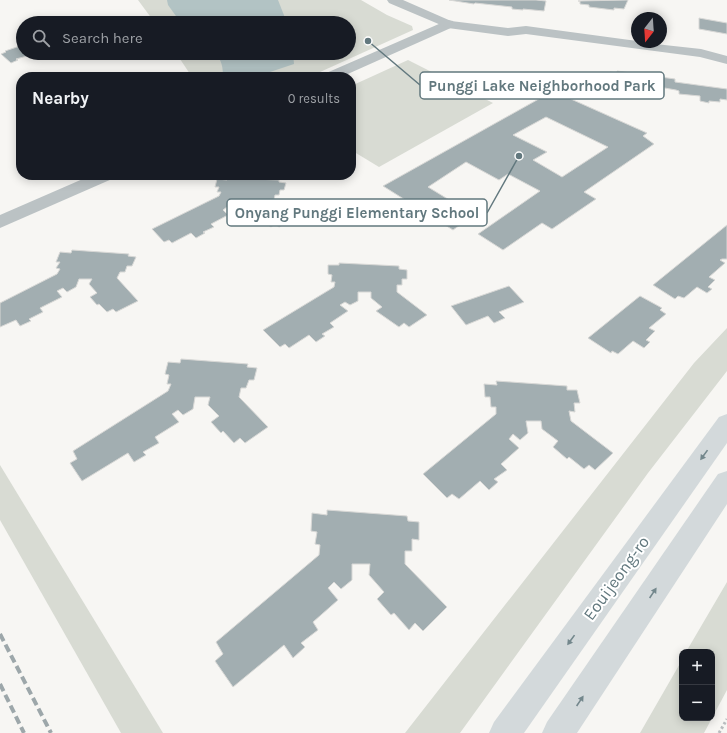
<!DOCTYPE html>
<meta charset="utf-8">
<style>
:root{--surface:#171b24;--page:#20242c;--text:#f1f3f6;--muted:#9ea1a6;--line:#363941}
body{margin:0;font-family:Karla,sans-serif;background:var(--page);color:var(--text)}
.controls{position:absolute;right:12px;bottom:12px;display:grid;overflow:hidden;border-radius:8px;box-shadow:0 2px 10px #0003}
.controls button{width:36px;height:36px;display:grid;place-items:center;padding:0;border:0;border-bottom:1px solid var(--line);background:var(--surface);color:var(--text);font:20px sans-serif}
.compass{position:absolute;left:631px;top:12px;width:36px;height:36px;border-radius:50%;background:var(--surface);box-shadow:0 2px 10px #0003;rotate:197deg}
.list{margin:0;padding:0;list-style:none}
h2{display:flex;justify-content:space-between;align-items:center;height:52px;margin:0;padding:0 16px;font-size:17px}
h2 small{font-size:13px;font-weight:400;color:var(--muted)}
.icon{flex:none;width:22px;height:22px;fill:none;stroke:currentColor;stroke-width:2;stroke-linecap:round;stroke-linejoin:round}
.map{position:relative;flex:none;width:727px;height:733px;overflow:hidden}
.search{position:absolute;background:var(--surface);box-shadow:0 2px 10px #0003;left:16px;top:16px;width:340px;height:44px;display:flex;align-items:center;gap:10px;box-sizing:border-box;padding:0 14px;border-radius:22px;color:var(--muted);font-size:15px}
.panel{position:absolute;background:var(--surface);box-shadow:0 2px 10px #0003;left:16px;top:72px;width:340px;height:108px;border-radius:16px}
.map>svg:first-child{display:block}
</style>
<div class="map">
<svg width="727" height="733" viewBox="0 0 727 733">
<rect width="100%" height="100%" fill="#f7f6f3"/>
<g fill="#d8dbd3">
<path d="M138,0H361L387,15L412,26L413,30L309,77H192L176,53H349V23H155Z"/>
<path d="M408,60L493,103L379,167L351,150V86Z"/>
<path d="M727,328V371L648,473L460,733H405L694,363Z"/>
<path d="M0,465L163,733H121L0,520Z"/>
<path d="M727,582V690L704,733H640L682,660V718H712V652H686Z"/>
</g>
<g fill="#b2c3c4">
<path d="M167,0H278L287,23H181L168,5Z"/>
<path d="M215,53H293L294,64L255,77H223C223,68 222,60 215,53Z"/>
</g>
<g fill="#a2aeb1" stroke="#d8d8d6" fill-rule="evenodd">
<path d="M449,0H536L546,1L544,11L523,9V10L512,9V7L475,3L474,4Z"/>
<path d="M628,0L624,9L614,8V10L589,7V5L580,4V1H578Z"/>
<path d="M117,17L125,23H100Z"/>
<path d="M699,18L727,23V34L699,29Z"/>
<path d="M23,45V53H38L16,59L18,60L11,63L1,54L6,52L5,51Z"/>
<path d="M126,53H146L132,58Z"/>
<path d="M617,71L675,79V82L727,89V100L720,99V102L709,101V103L700,101V96L679,94V91L676,90L659,87L658,90L648,89V91L640,90V85L610,81V72L617,73Z"/>
<path d="M553,91L647,133L643,136L654,144L584,192L596,199L552,229L542,223L503,250L478,234L540,191L508,174L499,180L466,162L428,187L474,215L453,230L383,186ZM546,117L608,147L562,177L533,160L547,152L513,135Z"/>
<path d="M227,178L279,180V182L286,183L284,190H280L279,195H275L274,200L296,218L279,227L275,224L271,227L253,215L258,211L250,205L251,200H239L238,207L231,210L227,207L223,210L228,215L211,224L214,227L203,232L205,233L196,238L191,233L172,243L169,240L164,242L152,229L219,196L221,192H217L219,187H215L217,179L227,180Z"/>
<path d="M727,225V259H722L720,260L725,263L709,277L715,280L708,287L712,289L707,293L697,287L684,298L678,296L675,299L653,285Z"/>
<path d="M72,250L129,254L128,256L136,257L132,266H127L125,272H120L117,278L138,301L116,312L113,309L107,312L99,304L97,305L90,297L97,293L89,284L92,279H79L76,287L67,292L63,288L57,291L62,297L40,308L43,312L29,319L31,321L20,326L16,320L0,327V303L57,274L60,269L56,268L60,262H56L60,252L71,253Z"/>
<path d="M339,263L399,266V269L407,270V279H402V285H397V292L427,315L409,327L404,323L399,327L376,311L382,307L371,298V292H358V301L350,305L345,302L340,305L348,311L330,323L334,327L322,334L325,336L316,342L309,335L289,348L285,344L280,347L263,330L334,287L335,282H331L332,275L328,274V265H339Z"/>
<path d="M509,286L524,302L499,312L505,318L494,323L488,316L466,325L451,306Z"/>
<path d="M640,296L662,308L660,310L666,314L649,328L655,331L646,340L650,342L644,348L633,341L618,354L612,351L611,353L588,338Z"/>
<path d="M181,359L248,364L247,367L257,368L254,380H249L246,388H241L239,397L268,427L245,443L240,438L234,443L223,431L221,433L211,422L219,416L208,405L210,397H195L193,409L183,415L178,410L172,414L179,422L155,437L159,443L143,452L146,455L134,462L128,453L82,481L70,463L77,459L73,451L168,391L171,384H167L169,375L165,374L168,362L180,363Z"/>
<path d="M496,381L567,386V390H577L580,403H574L575,412L569,411L571,421L613,453L595,470L589,465L584,469L569,457L567,459L553,447L558,441L542,429L541,421H526L528,433L520,440L513,434L509,439L519,448L501,464L507,470L494,479L498,482L489,490L480,481L459,499L452,494L447,498L423,474L496,414V407H491L490,397H485L484,384L497,385Z"/>
<path d="M327,510L407,516L408,521L419,522V540L412,539V551H405V564L447,607L423,631L415,623L409,630L394,613L391,615L377,599L384,592L369,575L370,564H352V580L341,589L334,582L328,588L338,600L313,622L318,630L301,643L305,647L293,658L284,645L233,687L215,661L223,654L216,642L319,555L320,545L315,544L317,532L311,531L312,513L327,515Z"/>
</g>
<g fill="none" stroke-linecap="round" stroke-linejoin="round">
<path stroke="#b8bcbe" stroke-width="3" stroke-dasharray="2.5 2.5" stroke-linecap="butt" d="M719,733L727,719"/>
<g fill="#bbc2c4" fill-rule="evenodd">
<path d="M448,20L453,21L454,24L453,27L341,77H322L324,74Z"/>
<path d="M92,175H114L112,179L0,228V215Z"/>
</g>
<path fill="#bbc2c4" fill-rule="evenodd" d="M387,0H403L451,21L508,28L526,26L637,41V42L701,49L727,56V64L700,57L526,34L508,36L448,28L389,3Z"/>
<g fill="#d3d9db" fill-rule="evenodd">
<path d="M727,414V443L524,733H489L494,722L719,417Z"/>
<path d="M727,471V504L577,733H542L547,722L718,474Z"/>
</g>
<g stroke="#9da7aa" stroke-width="4" stroke-dasharray="8 4" stroke-linecap="butt">
<path d="M0,634L51,733"/>
<path d="M0,684L24,733"/>
</g>
</g>
<defs><path id="oneway-solid" d="M-6-.8H1V-3.2L6.5 0L1 3.2V.8H-6Z"/></defs>
<g fill="#73878c">
<use href="#oneway-solid" transform="translate(704 455) rotate(126)"/>
<use href="#oneway-solid" transform="translate(653 593) rotate(-56)"/>
<use href="#oneway-solid" transform="translate(571 640) rotate(126)"/>
<use href="#oneway-solid" transform="translate(580 701) rotate(-56)"/>
</g>
<g text-anchor="middle" dominant-baseline="central" stroke-width="4" stroke-linejoin="round" paint-order="stroke">
<g font-size="17" fill="#62787e" stroke="#fff">
<text transform="translate(616 578) rotate(-54)">Eouijeong-ro</text>
</g>
</g>
<path fill="none" stroke="#62787e" stroke-width="1.5" d="M368 41L420 85M519 156L487 213"/>
<g fill="#62787e" stroke="#fff" stroke-width="1.5">
<circle cx="368" cy="41" r="4"/>
<circle cx="519" cy="156" r="4"/>
</g>
<g fill="#fff" stroke="#62787e" stroke-width="1.5">
<rect x="420" y="72" width="244" height="27" rx="4"/>
<rect x="227" y="199" width="260" height="27" rx="4"/>
</g>
<g font-size="15" text-anchor="middle" font-weight="bold" fill="#62787e">
<text x="542" y="91">Punggi Lake Neighborhood Park</text>
<text x="357" y="218">Onyang Punggi Elementary School</text>
</g>
</svg>
<div class="controls">
<button>+</button>
<button>−</button>
</div>
<svg class="compass" viewBox="-18 -18 36 36"><path d="M0-13l5 13h-10z" fill="#e53935"/><path d="M0 13l5-13h-10z" fill="#9ea1a6"/></svg>
<div class="search"><svg class="icon" aria-label="search" viewBox="0 0 24 24"><circle cx="10" cy="10" r="6"/><path d="M15 15l6 6"/></svg>Search here</div>
<section class="panel">
<h2>Nearby<small>0 results</small></h2>
<ul class="list">
</ul>
</section>
</div>
